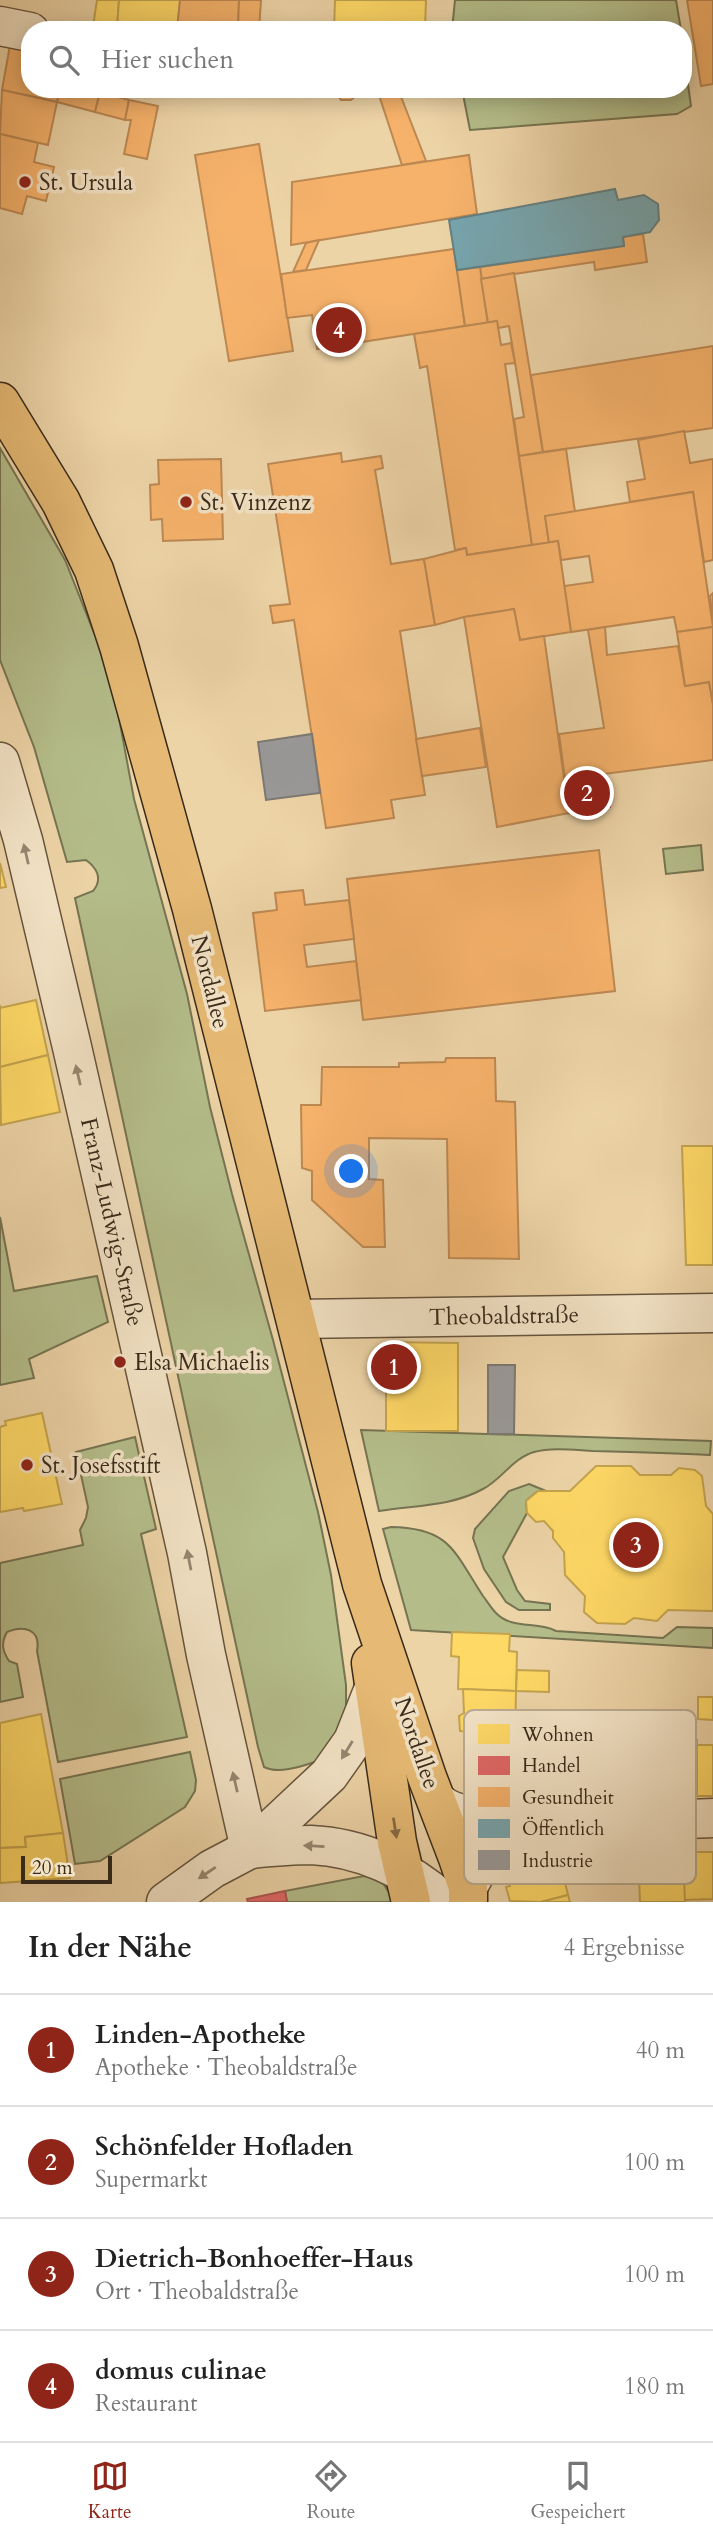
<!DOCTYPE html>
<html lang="de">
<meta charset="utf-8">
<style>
:root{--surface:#fff;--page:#f2f2f2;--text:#222;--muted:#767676;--line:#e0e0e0;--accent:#8f2418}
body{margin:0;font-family:Cardo,serif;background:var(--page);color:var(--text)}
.scale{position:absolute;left:21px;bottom:18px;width:91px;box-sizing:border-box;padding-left:7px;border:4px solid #392a1a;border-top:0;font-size:19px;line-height:24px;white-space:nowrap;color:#392a1a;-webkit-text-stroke:5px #f3e3c6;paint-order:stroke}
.you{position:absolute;left:352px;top:1172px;width:24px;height:24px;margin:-18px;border:5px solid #fff;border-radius:50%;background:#1a73e8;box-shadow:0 0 0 10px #1a73e833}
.badge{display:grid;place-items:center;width:46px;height:46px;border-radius:50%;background:var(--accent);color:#fff;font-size:23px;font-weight:700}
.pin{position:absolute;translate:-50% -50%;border:4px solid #fff;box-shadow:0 2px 7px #0006}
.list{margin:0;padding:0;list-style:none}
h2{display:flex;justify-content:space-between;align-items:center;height:91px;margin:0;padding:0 28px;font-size:30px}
h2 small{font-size:23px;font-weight:400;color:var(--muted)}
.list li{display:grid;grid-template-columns:46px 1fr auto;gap:21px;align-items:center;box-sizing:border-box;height:112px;padding:0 28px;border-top:2px solid var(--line)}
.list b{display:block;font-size:26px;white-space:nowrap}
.list p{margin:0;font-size:23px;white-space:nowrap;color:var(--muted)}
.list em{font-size:23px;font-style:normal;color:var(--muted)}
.icon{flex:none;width:38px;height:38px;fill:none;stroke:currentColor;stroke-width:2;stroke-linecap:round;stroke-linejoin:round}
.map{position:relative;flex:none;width:713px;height:1902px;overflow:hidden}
.search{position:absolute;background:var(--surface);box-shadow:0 4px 18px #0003;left:21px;right:21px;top:21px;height:77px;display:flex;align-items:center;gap:18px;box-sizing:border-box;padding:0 24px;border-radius:28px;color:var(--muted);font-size:26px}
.sheet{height:539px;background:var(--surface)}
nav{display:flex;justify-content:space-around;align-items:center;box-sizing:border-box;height:98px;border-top:2px solid var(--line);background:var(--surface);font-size:19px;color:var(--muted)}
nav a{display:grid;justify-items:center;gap:4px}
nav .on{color:var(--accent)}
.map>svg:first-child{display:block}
</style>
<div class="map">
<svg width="713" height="1902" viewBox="0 0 713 1902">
<rect width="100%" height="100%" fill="#edd4a7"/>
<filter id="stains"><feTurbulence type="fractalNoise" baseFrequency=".00286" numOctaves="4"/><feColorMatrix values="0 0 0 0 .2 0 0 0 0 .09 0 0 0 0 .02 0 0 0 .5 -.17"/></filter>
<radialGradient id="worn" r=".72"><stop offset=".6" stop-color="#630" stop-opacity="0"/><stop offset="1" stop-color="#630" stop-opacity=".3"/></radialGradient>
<g fill="#b4bd8a" stroke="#767452" stroke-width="2">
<path d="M455,0H676L681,30H452Z"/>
<path d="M683,49L691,106L677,114L470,130L462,89H683Z"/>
<path d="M0,448L65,560L96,638L116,702L134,799L187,994L210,1107L232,1194L273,1340L318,1512L331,1575L346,1685V1707L339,1729L321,1760C305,1765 280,1775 264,1767L258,1747L75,898L93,891C103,879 97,868 86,860L67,862L34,747L0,660Z"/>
<path d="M701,845L703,870L666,874L663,849Z"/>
<path d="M0,1217L14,1291L97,1276L108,1322L29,1359L34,1378L0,1385Z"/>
<path d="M361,1430L711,1441L710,1455C671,1453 632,1452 593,1451C574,1450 552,1447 534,1452C513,1458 501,1480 483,1489C450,1507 414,1505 379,1511Z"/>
<path d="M135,1437L156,1529L141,1534L187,1737L58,1762L37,1651C41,1629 24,1625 7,1632C1,1643 2,1650 9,1661L17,1664L23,1697L0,1702V1563L83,1545L80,1530L86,1518L88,1507L76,1452Z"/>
<path d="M529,1484L546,1491H538L526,1501L527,1513L503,1557L517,1590L525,1601L550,1604V1610H519L506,1602L484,1569L473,1538L475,1529L509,1491Z"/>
<path d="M391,1527C451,1528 454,1552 483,1596C487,1601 491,1608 496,1613C512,1630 537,1621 556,1631L663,1638L677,1627L713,1628V1648L411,1630L383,1529Z"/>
<path d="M190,1752L196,1780L195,1791L185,1807L100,1861L75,1864L60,1779Z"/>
<path d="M364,1876L381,1880L395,1902H287L285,1891Z"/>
</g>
<g fill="#ffd966" stroke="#c4a44f" stroke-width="2">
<path d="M97,0H119L117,28L93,26Z"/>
<path d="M119,0H180L177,30L117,28Z"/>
<path d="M335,0H426L425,29L334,30Z"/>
<path d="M0,863L6,887L0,888Z"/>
<path d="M36,1000L48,1055L0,1067V1005V1008Z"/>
<path d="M48,1055L60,1112L1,1125L0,1067Z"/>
<path d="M682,1146H713V1265H686Z"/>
<path d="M386,1342L458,1343V1431H386Z"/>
<path d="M42,1413L62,1504L24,1511L23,1508L0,1512V1427L6,1425L5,1421Z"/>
<path d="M596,1466H631L640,1475H671L679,1468L695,1470L702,1476L706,1506L713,1514V1611L668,1610L657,1621L634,1618L625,1624L597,1623L584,1612L585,1596L565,1575L564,1552L553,1538V1531L544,1521L536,1522L527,1513L526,1501L538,1491H570Z"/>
<path d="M452,1632L510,1634L509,1651L517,1652L516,1691L458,1689L459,1657L451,1656Z"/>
<path d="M517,1670L549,1671V1692L516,1691Z"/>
<path d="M463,1689L516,1691L515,1741L472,1739L471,1732L460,1731L459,1716L464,1713Z"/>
<path d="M698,1697H713V1720L698,1719Z"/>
<path d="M41,1714L63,1833L25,1837L26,1847L0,1848V1723Z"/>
<path d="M697,1740V1792H677V1782L623,1783V1793H603V1741Z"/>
<rect x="697" y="1745" width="16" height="51"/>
<path d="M63,1833L70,1878L0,1883V1848L26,1847L25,1837Z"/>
<path d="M683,1852H713V1899L684,1900Z"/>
<path d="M683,1852L685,1902H640L638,1854Z"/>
<path d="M571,1859L575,1875L564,1878L568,1895L541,1902L510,1901L506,1887L510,1886L507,1875Z"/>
<path d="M568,1895L570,1902H541Z"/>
</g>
<g fill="#e06666" stroke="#ae544f" stroke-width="2">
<path d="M605,773L610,807L569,813L565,779Z"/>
<path d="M285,1891L287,1902H248L247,1899Z"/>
</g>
<g fill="#f6b26b" stroke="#bd8953" stroke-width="2">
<path d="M180,0H239L238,30H177Z"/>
<path d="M239,0H261L259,30H238Z"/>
<path d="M687,0H713V84L701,86Z"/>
<path d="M10,45L30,49V89H60L57,102L2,90Z"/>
<path d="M60,89H89L100,92L95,112L57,102Z"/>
<path d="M324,89H359L358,94L351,100H341L335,92H324Z"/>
<path d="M377,89H398L426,161L402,165Z"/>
<path d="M2,90L57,102L48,145L0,134Z"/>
<path d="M100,92L129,100L125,120L95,112Z"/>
<path d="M129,100L158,106L147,159L124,154L131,120H125Z"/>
<path d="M0,134L38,143L34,162L54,167L46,201L27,196L22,214L0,208Z"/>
<path d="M259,144L293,351L229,361L195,155Z"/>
<path d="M469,155L477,214L291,245L292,182Z"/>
<path d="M643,234L647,262L595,270L594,262L481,279L480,267L624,246L623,237Z"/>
<path d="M319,240L306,270L293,272L306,243Z"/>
<path d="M454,249L465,326L317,349L312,315L287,318L281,274Z"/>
<path d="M480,267L488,323L465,326L457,270Z"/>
<path d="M514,273L543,452L519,456L514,419L524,417L509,326L498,328L497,321L488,323L481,279Z"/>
<path d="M497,321L501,345L511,343L515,363L505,364L532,545L467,555L466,548L455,550L427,366L420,368L414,334Z"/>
<path d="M713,346V428L543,452L531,375Z"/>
<path d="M684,431L690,463L713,459V560L704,562L693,492L630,502L627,482L645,479L638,440Z"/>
<path d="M566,449L575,512L545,516L549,543L532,545L519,456Z"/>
<path d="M341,453L342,462L381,456L383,468L375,470L391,564L424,559L435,625L400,631L425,795L391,800L394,818L326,828L294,620L273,623L270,606L290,604L268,464Z"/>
<path d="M221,459L223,539L163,541L162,519L151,520L150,485L159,484L158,460Z"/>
<path d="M693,492L713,627L677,632L674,617L571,632L564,586L593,582L589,556L561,560L558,541L549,543L545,516Z"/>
<path d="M558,541L571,632L520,640L514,609L464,617L435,625L424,559L466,548L467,555Z"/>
<path d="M713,593V621L710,596Z"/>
<path d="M514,609L520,640L544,636L569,813L497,827L464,617Z"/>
<path d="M605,627L607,655L678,646L685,686L709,682L713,704V760L565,779L559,734L604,728L588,630Z"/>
<path d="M713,627V704L709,682L685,686L677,632Z"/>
<path d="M480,728L486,767L422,776L416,739Z"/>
<path d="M599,850L615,991L363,1020L347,879Z"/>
<path d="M303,890L305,905L349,900L354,939L304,945L307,967L356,961L361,1000L265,1011L253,913L277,910L275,893Z"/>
<path d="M446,1058H495L496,1101L515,1102L519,1259L449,1258L447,1139L369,1138V1179L383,1180L385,1247H363L312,1200V1171L302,1168L301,1105H321L322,1067H399V1063L445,1062Z"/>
</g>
<path fill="#76a5af" stroke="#648082" stroke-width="2" d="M615,189L618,200L644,195L658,204L659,220L650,232L623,237L624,246L457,270L449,220Z"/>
<g fill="#999" stroke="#7c7873" stroke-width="2">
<path d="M312,734L320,793L266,800L258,742Z"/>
<path d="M488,1365H515L514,1434H488Z"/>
</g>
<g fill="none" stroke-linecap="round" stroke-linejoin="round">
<g stroke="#66543d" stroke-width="41">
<g id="minor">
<path d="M0,26L30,32"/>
<path d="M0,762L23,840L72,1047L187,1553L206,1655L250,1849"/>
<path d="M296,1319L713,1313"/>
<path d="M438,1802C469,1833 662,1819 713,1818"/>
<path d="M250,1849C270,1847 291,1845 311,1845C360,1847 408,1869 444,1902"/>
<path d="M468,1887C481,1860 501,1838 527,1822"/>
<path d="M166,1902L212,1869L250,1849L329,1775L353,1741L374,1688"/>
</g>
</g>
<g stroke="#392a1a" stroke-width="41">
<g id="major">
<path d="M0,402L61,502L94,570L119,646L192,909L362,1584L427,1777L458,1858L468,1887V1902"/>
<path d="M371,1663L397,1842L411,1902"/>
</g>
</g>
<use href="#minor" stroke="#f3e3c6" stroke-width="38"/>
<use href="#major" stroke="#e6ba74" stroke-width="38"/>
</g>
<defs><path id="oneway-solid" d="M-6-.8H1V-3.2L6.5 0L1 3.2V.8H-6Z" transform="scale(1.75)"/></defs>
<g fill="#968670">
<use href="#oneway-solid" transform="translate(26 854) rotate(-103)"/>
<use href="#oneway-solid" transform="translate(78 1075) rotate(-103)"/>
<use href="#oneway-solid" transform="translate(189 1560) rotate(-101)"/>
<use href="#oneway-solid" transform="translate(347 1750) rotate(122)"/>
<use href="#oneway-solid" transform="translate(235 1782) rotate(-103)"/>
<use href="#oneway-solid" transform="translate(314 1846) rotate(-177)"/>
<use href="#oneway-solid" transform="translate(207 1873) rotate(146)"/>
</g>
<use fill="#876b42" href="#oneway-solid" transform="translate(395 1828) rotate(81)"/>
<g fill="#8f2418" stroke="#f3e3c6" stroke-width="2.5">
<circle cx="25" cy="182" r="7"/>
<circle cx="186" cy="502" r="7"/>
<circle cx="120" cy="1362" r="7"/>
<circle cx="27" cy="1465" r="7"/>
</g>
<g text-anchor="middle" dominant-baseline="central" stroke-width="7" stroke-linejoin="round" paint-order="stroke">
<g font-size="23" fill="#392a1a" stroke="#f3e3c6" text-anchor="start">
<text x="39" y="182">St. Ursula</text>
<text x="200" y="502">St. Vinzenz</text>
<text x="134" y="1362">Elsa Michaelis</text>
<text x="41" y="1465">St. Josefsstift</text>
</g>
<g font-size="23" fill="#392a1a" stroke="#f3e3c6">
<text transform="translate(210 982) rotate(76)">Nordallee</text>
<text transform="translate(112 1222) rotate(77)">Franz-Ludwig-Straße</text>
<text transform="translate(504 1316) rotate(-1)">Theobaldstraße</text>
<text transform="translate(417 1743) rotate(71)">Nordallee</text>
</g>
</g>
<rect x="464" y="1710" width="232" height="174" rx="10" fill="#f3e3c6" stroke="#bbac92" stroke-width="2"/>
<rect x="478" y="1724" width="32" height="20" fill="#ffd966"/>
<rect x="478" y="1756" width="32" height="19" fill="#e06666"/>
<rect x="478" y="1787" width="32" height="20" fill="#f6b26b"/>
<rect x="478" y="1819" width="32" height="19" fill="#76a5af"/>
<rect x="478" y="1850" width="32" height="20" fill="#999"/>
<g font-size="19" fill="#392a1a">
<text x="522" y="1741">Wohnen</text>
<text x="522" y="1772">Handel</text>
<text x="522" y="1804">Gesundheit</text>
<text x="522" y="1835">Öffentlich</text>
<text x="522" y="1867">Industrie</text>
</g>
<rect width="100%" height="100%" filter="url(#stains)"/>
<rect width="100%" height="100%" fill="url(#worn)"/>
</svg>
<div class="scale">20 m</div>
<div class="you"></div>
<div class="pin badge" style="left:394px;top:1367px">1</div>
<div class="pin badge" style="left:587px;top:793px">2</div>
<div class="pin badge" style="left:636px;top:1545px">3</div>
<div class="pin badge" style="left:339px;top:330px">4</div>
<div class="search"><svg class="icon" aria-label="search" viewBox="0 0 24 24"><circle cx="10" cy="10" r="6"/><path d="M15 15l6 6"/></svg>Hier suchen</div>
</div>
<section class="sheet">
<h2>In der Nähe<small>4 Ergebnisse</small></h2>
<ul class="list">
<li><span class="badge">1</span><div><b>Linden-Apotheke</b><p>Apotheke · Theobaldstraße</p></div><em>40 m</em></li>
<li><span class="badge">2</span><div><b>Schönfelder Hofladen</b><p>Supermarkt</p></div><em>100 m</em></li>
<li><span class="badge">3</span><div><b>Dietrich-Bonhoeffer-Haus</b><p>Ort · Theobaldstraße</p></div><em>100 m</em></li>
<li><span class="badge">4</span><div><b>domus culinae</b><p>Restaurant</p></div><em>180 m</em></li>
</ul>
</section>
<nav>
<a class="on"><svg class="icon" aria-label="map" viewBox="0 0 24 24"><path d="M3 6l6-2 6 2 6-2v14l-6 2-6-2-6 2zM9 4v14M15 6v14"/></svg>Karte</a>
<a><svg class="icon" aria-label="directions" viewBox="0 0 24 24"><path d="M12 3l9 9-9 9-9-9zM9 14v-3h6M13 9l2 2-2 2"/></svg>Route</a>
<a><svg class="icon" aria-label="saved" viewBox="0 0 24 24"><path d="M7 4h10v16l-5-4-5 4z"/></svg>Gespeichert</a>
</nav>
